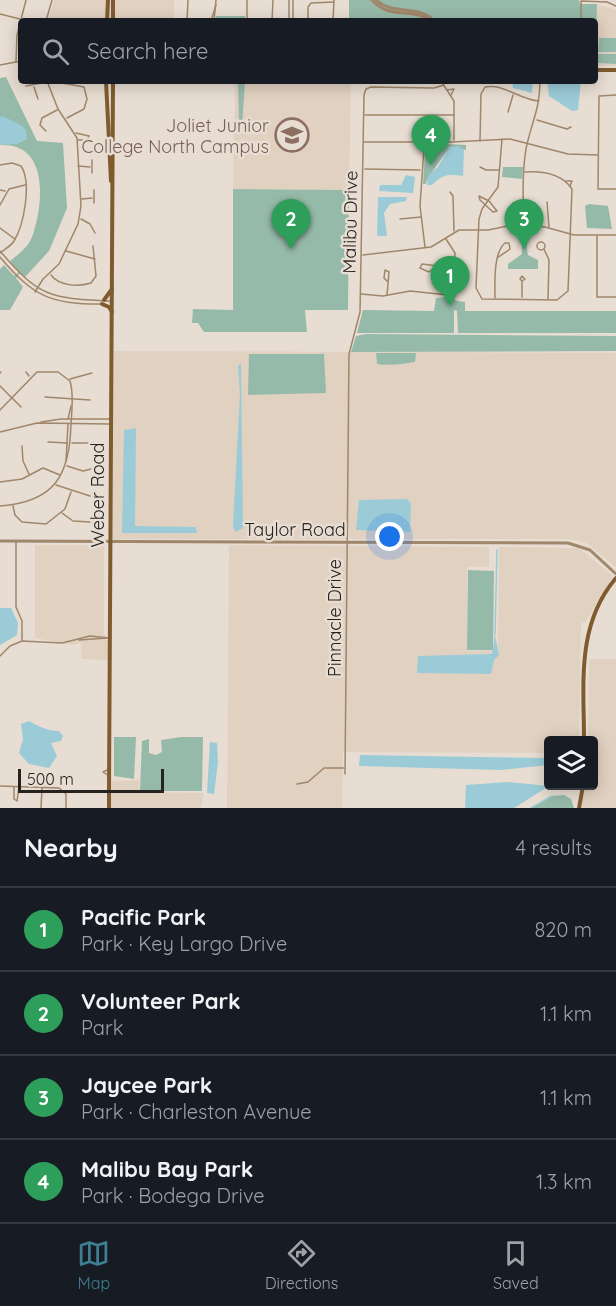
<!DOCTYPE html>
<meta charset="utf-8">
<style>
:root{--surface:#171b24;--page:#20242c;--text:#f1f3f6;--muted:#9ea1a6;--line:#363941;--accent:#3e7f92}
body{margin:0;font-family:Quicksand,sans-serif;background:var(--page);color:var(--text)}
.controls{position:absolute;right:18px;bottom:18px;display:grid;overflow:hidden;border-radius:6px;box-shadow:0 3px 15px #0003}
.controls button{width:54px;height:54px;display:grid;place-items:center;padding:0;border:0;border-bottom:2px solid var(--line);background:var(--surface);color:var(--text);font:30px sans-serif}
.scale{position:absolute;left:18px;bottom:15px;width:146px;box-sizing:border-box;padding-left:6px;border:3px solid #26231f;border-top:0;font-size:16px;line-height:21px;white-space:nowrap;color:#26231f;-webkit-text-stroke:4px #e7ddd2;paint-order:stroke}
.you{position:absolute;left:390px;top:537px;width:21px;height:21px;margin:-15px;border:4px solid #fff;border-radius:50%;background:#1a73e8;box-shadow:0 0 0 9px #1a73e833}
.badge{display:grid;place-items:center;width:39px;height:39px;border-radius:50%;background:var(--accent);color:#fff;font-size:20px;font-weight:700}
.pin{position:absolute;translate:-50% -50px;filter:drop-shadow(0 2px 3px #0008)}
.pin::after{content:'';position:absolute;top:32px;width:21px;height:18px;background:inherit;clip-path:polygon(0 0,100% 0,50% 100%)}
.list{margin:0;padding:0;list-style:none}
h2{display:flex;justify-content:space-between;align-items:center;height:78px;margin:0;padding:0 24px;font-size:26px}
h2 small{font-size:20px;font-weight:400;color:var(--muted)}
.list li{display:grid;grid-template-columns:39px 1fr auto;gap:18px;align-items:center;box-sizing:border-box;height:84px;padding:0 24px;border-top:2px solid var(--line)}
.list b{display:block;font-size:22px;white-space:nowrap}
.list p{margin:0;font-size:20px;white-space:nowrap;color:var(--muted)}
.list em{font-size:20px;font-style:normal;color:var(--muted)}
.icon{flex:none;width:33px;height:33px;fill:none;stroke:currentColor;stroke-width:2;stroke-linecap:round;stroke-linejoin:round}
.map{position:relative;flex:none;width:616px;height:808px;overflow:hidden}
.search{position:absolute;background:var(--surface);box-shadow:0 3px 15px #0003;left:18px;right:18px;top:18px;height:66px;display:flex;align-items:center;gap:15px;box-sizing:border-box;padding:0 21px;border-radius:6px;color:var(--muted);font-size:22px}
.sheet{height:414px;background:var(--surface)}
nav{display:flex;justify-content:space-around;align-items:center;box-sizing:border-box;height:84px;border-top:2px solid var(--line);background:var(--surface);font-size:16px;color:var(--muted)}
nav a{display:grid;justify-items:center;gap:3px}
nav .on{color:var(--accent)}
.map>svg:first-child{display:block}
</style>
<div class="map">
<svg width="616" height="808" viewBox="0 0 616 808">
<rect width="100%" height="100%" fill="#e7ddd2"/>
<g fill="#e1d1c1">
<path d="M54,0H174V21H48Z"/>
<path d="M597,4L616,10V66H596Z"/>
<path d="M235,81H351L349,190L233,189Z"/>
<path d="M114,351L616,353V567L586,543L570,539H112Z"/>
<path d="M35,545H104V634L108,641V660L82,659L81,643L73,645L35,638Z"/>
<path d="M229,545L489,547V567H467V651L498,650L499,547L579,548L613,576L585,623H581L579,740H548V753L343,752L342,808H227Z"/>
<path d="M589,659H616V808H580L583,786H594V740H588Z"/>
<path d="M139,780L140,792L204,793L201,808H111V781Z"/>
</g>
<g fill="#96baa9">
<path d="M349,0H579L580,4H597L596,66L595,21H349Z"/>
<path d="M216,16H245V21H215Z"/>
<path d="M599,38H616V52H598Z"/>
<path d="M598,54H616V64L598,63Z"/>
<path d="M6,77L37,141L63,143L67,208L49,251L25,277L20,273L16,278L23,287L10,310H0V269L4,265L14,276L19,272L10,261C19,254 28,247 32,237C44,204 49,142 0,145V78Z"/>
<path d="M238,81H245L242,128L239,125Z"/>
<path d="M448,144L466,145V150L450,147C445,154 426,179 426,184H423L425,151L432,146Z"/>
<path d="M503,167H523L522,179L502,177Z"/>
<path d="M233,189L349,190L348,310H305L307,332H204L198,323H192L193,309L233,310Z"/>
<path d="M589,204L608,206L612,229L587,228L585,206Z"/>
<path d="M510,229H536C528,239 525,240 528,255L538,260V269H508V264L522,254V239Z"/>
<path d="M450,297L457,301L465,302V311H616V333H458L457,311L454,310V333H357L363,310L434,311L436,298Z"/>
<path d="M366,334L616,336V351L351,352L356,336Z"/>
<path d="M376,353H416L415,362C402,364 391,366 377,364Z"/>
<path d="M249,354H324L326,393L248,395Z"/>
<path d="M468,570L494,571L493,650H467Z"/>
<path d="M114,737H136L134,779L114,776Z"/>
<path d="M181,737H203L202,791H140L142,741L149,739V753L156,755L162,752L161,740Z"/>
<path d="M564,795L571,799L574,808H531L552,796Z"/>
</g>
<g fill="#9bcbd7">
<path d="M512,81H533L532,93L513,88Z"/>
<path d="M581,81L578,110L572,111L549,96L547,81Z"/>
<path d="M3,116C13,123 28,123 27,139L17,144L0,145V117Z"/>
<path d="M458,146L464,150L463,176C448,174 443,174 432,185H427L428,176L438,167L449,148Z"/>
<path d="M406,175L415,177L413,193L379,191L380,185H401Z"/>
<path d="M378,197H407L406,201L390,204L384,213L387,236H377Z"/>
<path d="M241,363L243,528L235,532L233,526L240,394L238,366Z"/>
<path d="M136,428L135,526L196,527L197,533H122L124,430Z"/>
<path d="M407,499L411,504L410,532L356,530L359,500Z"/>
<path d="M0,608H11L18,623L17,635L0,645Z"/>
<path d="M495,635L499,655L494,660L491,674L417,673L418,656L492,654Z"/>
<path d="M29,721C37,726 49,731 59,731L63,736L61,741L51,743L57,756L49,768L29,764L19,753L23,739L21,724Z"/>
<path d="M210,742L217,743L218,762L214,794L207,793Z"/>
<path d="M360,755L544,758H548V765L501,770L359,766Z"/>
<path d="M508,782L549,786L514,808H465L466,785Z"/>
</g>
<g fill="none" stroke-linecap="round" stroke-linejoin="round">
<g stroke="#9bcbd7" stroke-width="1.5">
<path d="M495,635L497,550"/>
<path d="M531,808L552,796"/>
</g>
<g stroke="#a0866a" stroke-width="1.5">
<path d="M0,14L20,19"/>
<path d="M46,21L52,0"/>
<path d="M187,21L188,0"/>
<path d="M211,21L216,5"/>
<path d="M214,21L216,0"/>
<path d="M247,21V0"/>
<path d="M272,21L273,0"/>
<path d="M289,21V0"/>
<path d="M293,21V0"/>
<path d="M308,21V7L311,3L334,2"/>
<path d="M333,21L334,0"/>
<path d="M581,21V1L607,2L616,6"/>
<path d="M16,62L17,35L26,0"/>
<path d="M0,65L21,61"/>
<path d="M441,81L454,101V140"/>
<path d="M26,86L51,81L84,87L87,99L84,109L67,118"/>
<path d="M34,87L38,99"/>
<path d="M447,90L454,89L451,95"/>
<path d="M616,95L599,96L598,189H616"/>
<path d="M508,112L513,95"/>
<path d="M365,115H454"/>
<path d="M537,120L567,129L571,127"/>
<path d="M46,131L40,125L42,118L57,110"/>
<path d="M76,133L89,136L87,140H78"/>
<path d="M502,139L498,187L482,209L479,219L476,288L482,299L557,300L568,291L572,189C562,174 542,171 525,172"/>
<path d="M480,141L481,94L485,87C503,83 520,100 539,101"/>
<path d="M364,142H416L424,146"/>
<path d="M424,147L432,143L510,139L568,154L598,155"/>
<path d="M424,148L420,206L425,247"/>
<path d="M0,165L12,163L21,166C32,182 24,225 14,241C11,246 5,249 0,253"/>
<path d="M78,166L90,167"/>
<path d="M480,167L486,170H499"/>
<path d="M365,169L420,170"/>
<path d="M92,173V160"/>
<path d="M566,181H572L570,186"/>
<path d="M0,190L5,191"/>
<path d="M94,190V203"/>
<path d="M450,192L453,196L454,231"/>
<path d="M479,196L489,201L497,211L493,212L480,200Z"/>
<path d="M82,199L92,198"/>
<path d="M547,202L549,227"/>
<path d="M0,205L9,189L25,185"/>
<path d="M81,219L90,224L95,233"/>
<path d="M400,219L421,217"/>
<path d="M524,223C523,199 522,173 526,149C531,123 540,110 540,81"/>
<path d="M0,228L15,239"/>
<path d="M597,236V297H616"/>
<circle cx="541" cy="246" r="4"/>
<path d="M544,249L549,260L548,299"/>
<path d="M0,251C40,298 50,298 110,301"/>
<path d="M66,251L95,259"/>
<path d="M363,255L431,247L459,230H488L518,224L545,227L574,235H616"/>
<path d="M0,257C33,296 49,304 101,304"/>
<path d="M435,267L429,272L420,268L422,264L454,268"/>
<path d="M51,275C59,286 78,287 91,283L96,276L93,246"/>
<path d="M522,276L525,279L522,281L520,279Z"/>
<path d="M522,281V297"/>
<path d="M35,292L43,279L59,264L78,224L81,206L77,138L58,109L47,81"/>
<path d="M361,294L383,296L410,291L448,295L454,288L455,253L446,239"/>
<path d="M387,295L389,272L385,270L384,278L387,281"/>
<path d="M495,298C495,283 493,253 505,243H509L510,249L497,258"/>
<path d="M26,372L29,376"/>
<path d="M0,373L1,372"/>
<path d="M70,379L92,373"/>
<path d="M0,386L21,407"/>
<path d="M45,397L90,400"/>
<path d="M0,410L37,372H58L70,381C74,394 72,410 71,423C70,475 55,502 0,506"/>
<path d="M68,419L71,406"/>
<path d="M41,422L61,419H111"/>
<path d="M0,432L37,423L109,424"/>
<path d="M48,442L67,443"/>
<path d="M72,443H89"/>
<path d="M22,446L23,461L29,474"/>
<path d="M66,461L68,424"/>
<path d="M67,466L83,471L91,469"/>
<path d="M0,482L22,479L43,468L60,475"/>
<path d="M56,485L90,496"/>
<path d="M13,506L15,515L22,522L46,524L65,509L71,492"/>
<path d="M62,513L73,521L90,522"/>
<path d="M16,542V607L22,621V640"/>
<path d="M79,640L107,638"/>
<path d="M0,656L10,646L22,641L62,643L90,636L109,638"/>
<path d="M109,769L103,772L109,776"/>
<path d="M345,774L349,354L360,312L364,95L366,89L371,87L434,88L444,85"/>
<path d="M297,784L308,782L324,768H344"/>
<path d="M0,786L59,788L66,794V808"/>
<path d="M14,787V799L17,801L19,787"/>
<path d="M41,808L42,788"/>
</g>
<g stroke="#a0866a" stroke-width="3">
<path d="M372,0C391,21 411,6 430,21"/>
<path d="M376,0C393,16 418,4 434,21"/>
<path d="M0,541L568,543L590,550L616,574"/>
</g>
<g stroke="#805b30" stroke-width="4">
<path d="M107,21L108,0"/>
<path d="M113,21V0"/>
<path d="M595,70H616"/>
<path d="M106,81L111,181"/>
<path d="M104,300L112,289"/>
<path d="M102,304L109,307L112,312"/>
<path d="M584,740C584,683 576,625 616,578"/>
<path d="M109,791L113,81"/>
<path d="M109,808V792"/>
<path d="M579,808L583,786"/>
</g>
</g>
<defs>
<g id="university-ring" transform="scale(1.725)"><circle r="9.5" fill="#e7ddd2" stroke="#8d6e63" stroke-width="1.5"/><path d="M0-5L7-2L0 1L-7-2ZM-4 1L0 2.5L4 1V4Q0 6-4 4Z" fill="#8d6e63"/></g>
</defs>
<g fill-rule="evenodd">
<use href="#university-ring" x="292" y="135"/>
</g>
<g text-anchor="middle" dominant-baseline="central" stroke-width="5" stroke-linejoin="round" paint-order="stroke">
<g font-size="18" fill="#785e54" stroke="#e7ddd2" text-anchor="end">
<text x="269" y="125">Joliet Junior<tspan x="269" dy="21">College North Campus</tspan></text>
</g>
<g font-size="18" fill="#26231f" stroke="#e7ddd2">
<text transform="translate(350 222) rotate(-89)">Malibu Drive</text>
<text transform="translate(97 495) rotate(-90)">Weber Road</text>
<text x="295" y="529">Taylor Road</text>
<text transform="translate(334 618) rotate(-90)">Pinnacle Drive</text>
</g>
</g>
</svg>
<div class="controls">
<button><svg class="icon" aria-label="layers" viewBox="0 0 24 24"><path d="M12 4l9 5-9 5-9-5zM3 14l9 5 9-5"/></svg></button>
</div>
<div class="scale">500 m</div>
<div class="you"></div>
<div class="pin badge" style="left:450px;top:306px;background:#2e9e5b">1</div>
<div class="pin badge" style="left:291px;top:249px;background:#2e9e5b">2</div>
<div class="pin badge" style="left:524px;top:249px;background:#2e9e5b">3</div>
<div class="pin badge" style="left:431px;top:165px;background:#2e9e5b">4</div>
<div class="search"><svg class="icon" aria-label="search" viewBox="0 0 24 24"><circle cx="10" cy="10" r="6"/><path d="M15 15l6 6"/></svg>Search here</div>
</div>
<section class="sheet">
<h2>Nearby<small>4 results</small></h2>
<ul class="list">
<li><span class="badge" style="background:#2e9e5b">1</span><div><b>Pacific Park</b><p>Park · Key Largo Drive</p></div><em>820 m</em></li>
<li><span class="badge" style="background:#2e9e5b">2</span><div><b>Volunteer Park</b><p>Park</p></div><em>1.1 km</em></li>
<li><span class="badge" style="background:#2e9e5b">3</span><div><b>Jaycee Park</b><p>Park · Charleston Avenue</p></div><em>1.1 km</em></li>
<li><span class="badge" style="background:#2e9e5b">4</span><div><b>Malibu Bay Park</b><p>Park · Bodega Drive</p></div><em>1.3 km</em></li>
</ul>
</section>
<nav>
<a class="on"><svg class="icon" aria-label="map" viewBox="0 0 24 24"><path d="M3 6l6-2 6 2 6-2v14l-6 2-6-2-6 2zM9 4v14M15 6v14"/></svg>Map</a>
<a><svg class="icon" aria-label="directions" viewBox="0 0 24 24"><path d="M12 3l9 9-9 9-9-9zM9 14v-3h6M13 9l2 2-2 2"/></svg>Directions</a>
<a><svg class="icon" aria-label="saved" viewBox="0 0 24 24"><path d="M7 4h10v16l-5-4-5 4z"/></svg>Saved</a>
</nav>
